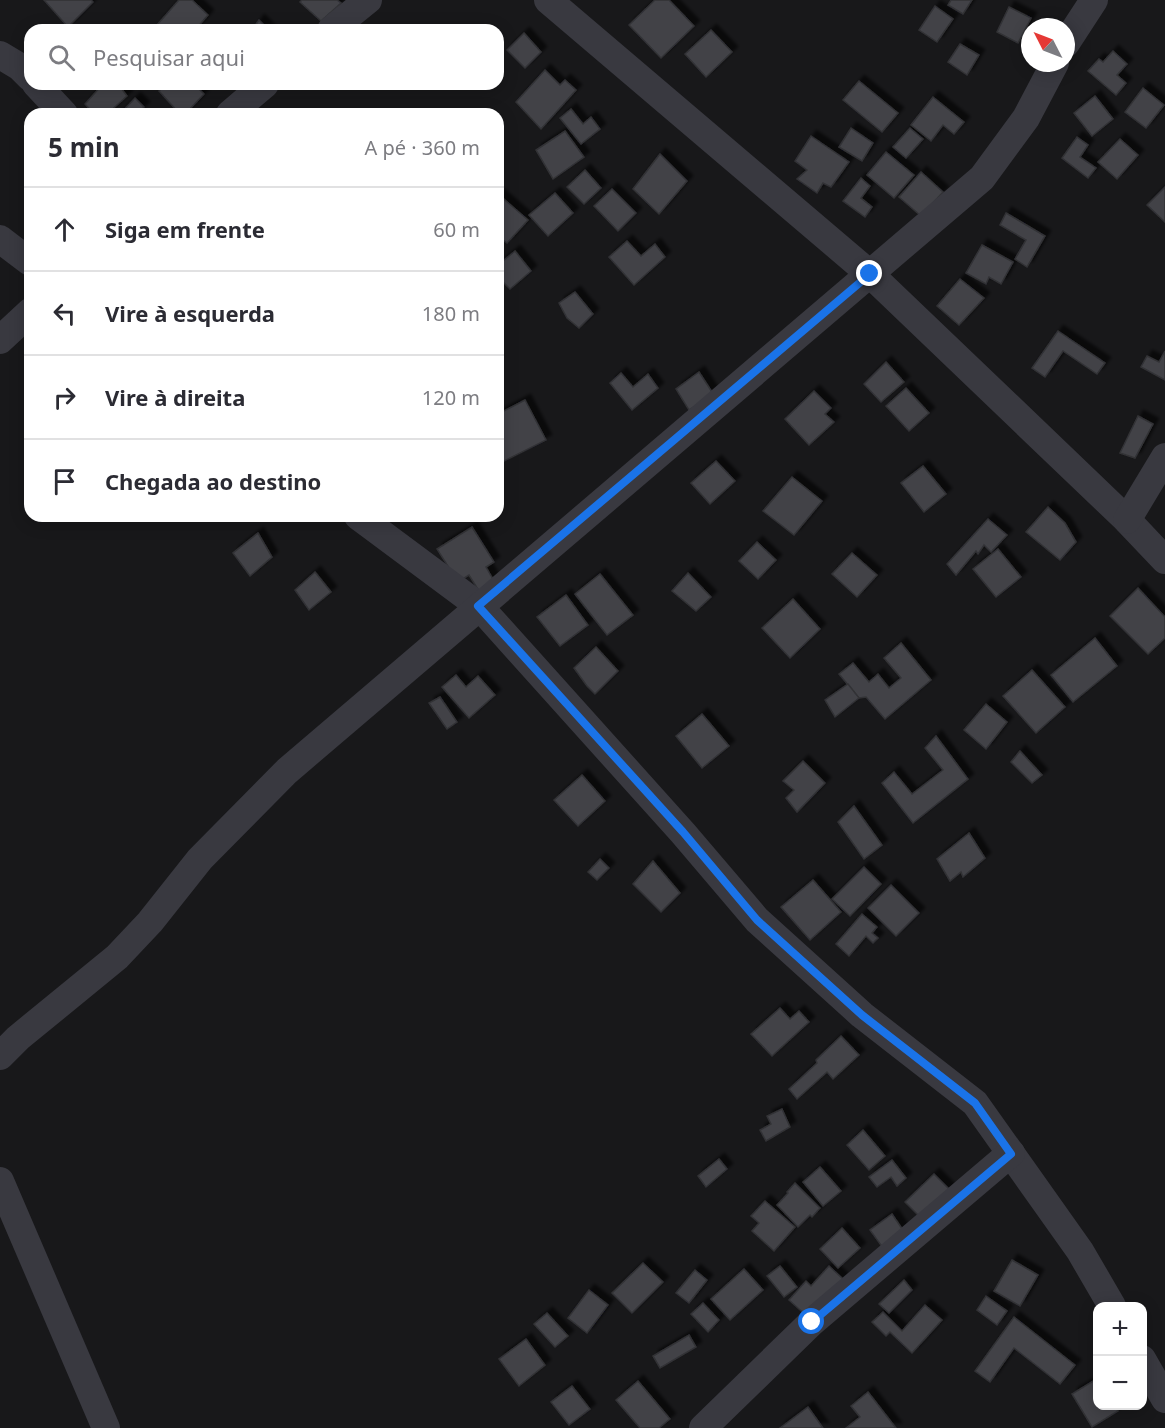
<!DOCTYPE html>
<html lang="pt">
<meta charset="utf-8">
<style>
:root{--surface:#fff;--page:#f7f7f7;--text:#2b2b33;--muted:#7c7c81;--line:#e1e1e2}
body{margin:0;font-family:"Noto Sans",sans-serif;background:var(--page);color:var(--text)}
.controls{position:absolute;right:18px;bottom:18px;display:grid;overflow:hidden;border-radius:12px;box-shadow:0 3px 15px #0003}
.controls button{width:54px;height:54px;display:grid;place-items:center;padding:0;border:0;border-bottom:2px solid var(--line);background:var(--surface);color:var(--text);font:30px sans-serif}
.compass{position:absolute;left:1021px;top:18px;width:54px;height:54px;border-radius:50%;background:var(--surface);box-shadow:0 3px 15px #0003;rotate:312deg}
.stop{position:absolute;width:18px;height:18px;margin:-14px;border:4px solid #1a73e8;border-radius:50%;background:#fff}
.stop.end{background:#1a73e8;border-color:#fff;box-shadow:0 2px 6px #0008}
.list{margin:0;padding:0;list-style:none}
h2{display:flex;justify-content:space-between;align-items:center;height:78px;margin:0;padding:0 24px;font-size:26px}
h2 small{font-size:20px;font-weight:400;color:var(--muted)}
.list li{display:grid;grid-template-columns:39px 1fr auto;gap:18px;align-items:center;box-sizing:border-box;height:84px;padding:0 24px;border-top:2px solid var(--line)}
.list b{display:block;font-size:22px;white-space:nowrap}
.list em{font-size:20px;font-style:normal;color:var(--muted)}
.icon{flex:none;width:33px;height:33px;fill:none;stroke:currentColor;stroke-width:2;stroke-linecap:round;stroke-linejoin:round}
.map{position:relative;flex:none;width:1165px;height:1428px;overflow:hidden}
.search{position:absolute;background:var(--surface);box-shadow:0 3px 15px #0003;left:24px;top:24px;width:480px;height:66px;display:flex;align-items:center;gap:15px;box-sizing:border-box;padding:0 21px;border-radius:18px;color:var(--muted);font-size:22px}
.panel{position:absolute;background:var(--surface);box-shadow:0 3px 15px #0003;left:24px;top:108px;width:480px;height:414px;border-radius:18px}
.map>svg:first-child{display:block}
</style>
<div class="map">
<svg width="1165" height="1428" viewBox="0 0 1165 1428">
<defs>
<filter id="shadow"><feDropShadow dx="5.5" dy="-5.5" stdDeviation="1.5" flood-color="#0009"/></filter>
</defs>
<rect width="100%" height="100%" fill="#18181a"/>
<g fill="#424347" stroke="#323236" stroke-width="1.5" filter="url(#shadow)">
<path d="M44,0H91L93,2L68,27Z"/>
<path d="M179,0H192L208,15L195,30H163L157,25Z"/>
<path d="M302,0H337L341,3L321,21L300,2Z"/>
<path d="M655,0H669L694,26L661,58L629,25Z"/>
<path d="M951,0H972L963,14L948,5Z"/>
<path d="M935,6L953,19L937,42L919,30Z"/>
<path d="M1009,7L1031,18L1018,43L997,32Z"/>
<path d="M259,20L269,30H252Z"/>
<path d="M711,30L732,52L706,77L685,54Z"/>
<path d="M524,33L541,52L525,68L507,50Z"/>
<path d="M960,44L979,55L967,75L948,62Z"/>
<path d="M1113,51L1127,64L1117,75L1126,83L1116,95L1088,71L1099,59L1103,62Z"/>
<path d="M545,70L560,85L565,80L576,90L541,129L516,102Z"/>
<path d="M859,81L898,113L882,132L843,100Z"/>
<path d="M103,84H118L127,96L107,114H94L85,104Z"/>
<path d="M166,84H194L204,94L185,114H180L159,91Z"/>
<path d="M1143,88L1164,105L1146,128L1125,112Z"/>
<path d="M1095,96L1113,119L1092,136L1074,113Z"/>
<path d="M933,97L964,122L954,134L943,125L931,141L911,125Z"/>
<path d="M135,98L144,107L137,114H120Z"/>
<path d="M571,109L583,124L591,117L600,129L581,144L560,118Z"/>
<path d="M851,128L873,143L862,161L839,147Z"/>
<path d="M910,128L923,139L906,158L893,147Z"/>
<path d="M565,131L584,157L553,179L536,150Z"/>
<path d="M811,136L849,162L831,187L823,183L817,193L797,179L807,170L795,161Z"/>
<path d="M1077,137L1088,145L1080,157L1096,168L1088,178L1062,158Z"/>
<path d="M1120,139L1138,155L1117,179L1098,162Z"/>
<path d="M886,152L914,175L894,198L867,175Z"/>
<path d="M660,154L687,181L659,214L633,189Z"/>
<path d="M585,170L601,188L584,204L567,187Z"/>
<path d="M921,172L943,192L921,216L899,197Z"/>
<path d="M861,178L870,186L861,198L872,207L865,217L843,201Z"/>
<path d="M1165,187V222L1147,205Z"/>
<path d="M612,189L636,213L618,231L594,206Z"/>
<path d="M555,193L573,213L548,236L529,215Z"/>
<path d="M498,194L528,220L507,243L498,236Z"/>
<path d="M1006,213L1045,236L1027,267L1015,259L1026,240L1000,225Z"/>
<path d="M627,241L641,256L655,244L665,257L634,285L609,257Z"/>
<path d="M982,245L1013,262L1001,284L989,277L986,284L966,273Z"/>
<path d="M515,251L531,271L510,289L498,277V265Z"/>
<path d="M960,279L984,298L959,325L937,306Z"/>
<path d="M575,292L593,314L579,328L567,318L559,303Z"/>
<path d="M1058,331L1105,363L1097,374L1063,351L1045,377L1032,368Z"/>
<path d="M1165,351V380L1141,367L1147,356L1159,362Z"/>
<path d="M886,362L904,382L881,402L864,384Z"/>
<path d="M699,372L714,395L689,410L676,389Z"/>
<path d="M621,373L633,387L648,374L658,388L632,410L610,383Z"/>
<path d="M906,388L929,413L909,431L886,406Z"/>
<path d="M814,391L831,408L825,414L834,422L809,445L785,419Z"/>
<path d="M525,400L546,440L500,463L498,459V414Z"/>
<path d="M1138,416L1153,424L1135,458L1120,453Z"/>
<path d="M716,461L735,481L710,504L691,483Z"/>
<path d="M923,466L946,494L924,512L901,483Z"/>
<path d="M792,477L822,501L794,535L763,511Z"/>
<path d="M1048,507L1065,523L1076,542L1060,560L1026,532Z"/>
<path d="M988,519L1007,535L991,552L984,545L978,554L976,551L956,575L947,564Z"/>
<path d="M472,527L494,562L486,567L494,581L479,591L469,575L458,582L437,549Z"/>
<path d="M258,533L272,557L250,576L233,553Z"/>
<path d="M757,542L776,560L758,579L739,561Z"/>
<path d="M998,549L1021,577L996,597L973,569Z"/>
<path d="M852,553L877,575L857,597L832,574Z"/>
<path d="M315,572L331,592L309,610L295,590Z"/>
<path d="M688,573L711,597L696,611L672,591Z"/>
<path d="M600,574L633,615L607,635L575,594Z"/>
<path d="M1138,588L1165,617V638L1148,654L1110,616Z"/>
<path d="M566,595L588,625L560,646L537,617Z"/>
<path d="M793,599L820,629L790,658L762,628Z"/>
<path d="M1095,638L1117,666L1073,702L1051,675Z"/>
<path d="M901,643L931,680L885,719L866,697L859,698L839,674L853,663L869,682L878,674L889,688L901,678L884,658Z"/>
<path d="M596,647L618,671L595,694L587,686L574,668Z"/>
<path d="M1032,670L1065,707L1036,733L1003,696Z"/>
<path d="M456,675L466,687L478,676L495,695L469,718L442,687Z"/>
<path d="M848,684L859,698L835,717L825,700Z"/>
<path d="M440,697L457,722L447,729L429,703Z"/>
<path d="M986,704L1007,722L986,749L964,730Z"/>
<path d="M702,714L729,746L702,768L676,736Z"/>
<path d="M936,736L968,779L913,823L882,783L894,772L912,794L943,770L925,748Z"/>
<path d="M1020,751L1042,775L1032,783L1011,762Z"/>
<path d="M803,761L825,783L797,812L786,798L794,790L783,781Z"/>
<path d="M582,775L605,801L578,826L554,800Z"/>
<path d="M854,806L882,845L864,859L838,822Z"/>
<path d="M969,833L985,858L963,877L961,872L950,881L937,859Z"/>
<path d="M600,859L609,868L597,880L588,872Z"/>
<path d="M653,861L680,893L661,912L633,884Z"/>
<path d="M864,867L881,884L850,916L832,899Z"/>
<path d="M813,880L841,912L810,940L781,907Z"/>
<path d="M891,885L919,913L896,936L868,908Z"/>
<path d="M862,914L877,927L872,933L878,938L873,943L866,936L849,956L836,944Z"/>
<path d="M780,1008L790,1019L799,1011L809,1022L772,1056L751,1034Z"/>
<path d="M841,1036L859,1055L833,1079L827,1072L797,1099L789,1089L817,1063L816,1060Z"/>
<path d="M782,1109L790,1127L766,1141L760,1130L771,1124L767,1116Z"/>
<path d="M863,1130L885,1156L869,1170L847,1145Z"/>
<path d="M719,1159L727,1169L706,1187L698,1176Z"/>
<path d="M892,1160L906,1178L897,1186L891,1177L877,1187L869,1177Z"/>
<path d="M820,1167L841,1191L823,1206L803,1182Z"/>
<path d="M934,1174L954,1194L925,1222L905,1202Z"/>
<path d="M795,1183L820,1208L812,1217L810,1215L798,1227L777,1205L788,1193L787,1192Z"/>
<path d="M765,1201L795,1227L774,1251L752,1231L759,1223L751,1216Z"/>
<path d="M892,1214L907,1236L886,1252L870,1230Z"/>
<path d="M842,1228L860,1248L838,1268L820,1249Z"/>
<path d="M1012,1260L1038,1275L1020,1306L994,1291Z"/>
<path d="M643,1263L663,1282L632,1313L612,1293Z"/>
<path d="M780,1266L797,1287L784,1297L767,1276Z"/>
<path d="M829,1266L843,1279L809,1318L789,1300L806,1281L811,1286Z"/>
<path d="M744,1269L763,1290L730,1320L711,1299Z"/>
<path d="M695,1270L707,1280L689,1303L676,1293Z"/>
<path d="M904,1280L912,1290L889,1313L879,1304Z"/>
<path d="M589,1290L608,1305L587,1333L568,1318Z"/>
<path d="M986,1296L1007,1311L997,1325L977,1310Z"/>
<path d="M703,1303L719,1320L708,1332L691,1314Z"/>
<path d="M925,1305L942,1320L912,1353L890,1332L886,1336L872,1322L883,1312L902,1331Z"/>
<path d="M547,1313L568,1336L555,1347L534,1324Z"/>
<path d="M1014,1317L1075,1365L1060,1384L1014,1348L990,1382L975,1371Z"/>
<path d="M689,1335L696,1347L660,1368L653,1356Z"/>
<path d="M526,1339L545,1365L519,1386L499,1359Z"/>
<path d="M1098,1378V1406H1115L1118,1411L1092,1427L1072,1394Z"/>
<path d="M638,1381L670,1419L659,1428H640L616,1400Z"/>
<path d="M572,1386L590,1409L569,1425L551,1402Z"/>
<path d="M868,1392L896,1428H846L860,1417L851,1406Z"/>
<path d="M808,1407L823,1428H780Z"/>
</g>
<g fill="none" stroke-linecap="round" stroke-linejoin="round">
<g stroke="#393940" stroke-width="28">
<path d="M548,0L870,274L1127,520L1165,560"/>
<path d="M331,30L368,0"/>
<path d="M1066,43L1094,0"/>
<path d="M0,55L20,67L30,77"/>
<path d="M36,84L64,114"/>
<path d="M230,114L265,84"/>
<path d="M0,239L30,262"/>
<path d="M0,340L30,312"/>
<path d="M358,516L479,606L683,833L757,920L862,1015L975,1103L1080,1251L1112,1306"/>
<path d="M1127,520L1165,457"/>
<path d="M0,1056L18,1038L117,957L150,922L200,859L287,771L982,178L1026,118L1055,63"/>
<path d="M0,1181L106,1428"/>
<path d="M1142,1359L1165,1399"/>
<path d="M703,1428L812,1322L1011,1153"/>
</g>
</g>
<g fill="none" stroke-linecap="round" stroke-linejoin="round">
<path stroke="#1a73e8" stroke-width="8" d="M812,1322L1011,1154L975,1103L862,1015L757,920L683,832L478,606L870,274"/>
</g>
</svg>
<div class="controls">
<button>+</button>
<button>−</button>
</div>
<svg class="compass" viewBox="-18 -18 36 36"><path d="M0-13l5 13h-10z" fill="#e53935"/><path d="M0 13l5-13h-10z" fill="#7c7c81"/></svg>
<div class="stop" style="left:812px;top:1322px"></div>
<div class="stop end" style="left:870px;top:274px"></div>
<div class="search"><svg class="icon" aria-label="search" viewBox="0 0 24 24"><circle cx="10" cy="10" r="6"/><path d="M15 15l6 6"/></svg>Pesquisar aqui</div>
<section class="panel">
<h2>5 min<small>A pé · 360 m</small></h2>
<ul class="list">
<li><svg class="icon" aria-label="ahead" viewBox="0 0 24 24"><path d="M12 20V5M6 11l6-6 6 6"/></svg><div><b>Siga em frente</b></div><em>60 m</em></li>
<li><svg class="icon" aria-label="left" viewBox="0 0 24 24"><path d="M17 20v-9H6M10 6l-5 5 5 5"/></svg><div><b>Vire à esquerda</b></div><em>180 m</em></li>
<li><svg class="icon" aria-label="right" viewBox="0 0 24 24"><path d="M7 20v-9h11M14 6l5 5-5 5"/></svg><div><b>Vire à direita</b></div><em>120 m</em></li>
<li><svg class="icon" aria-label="arrive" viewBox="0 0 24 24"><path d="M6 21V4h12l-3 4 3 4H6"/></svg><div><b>Chegada ao destino</b></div></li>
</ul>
</section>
</div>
